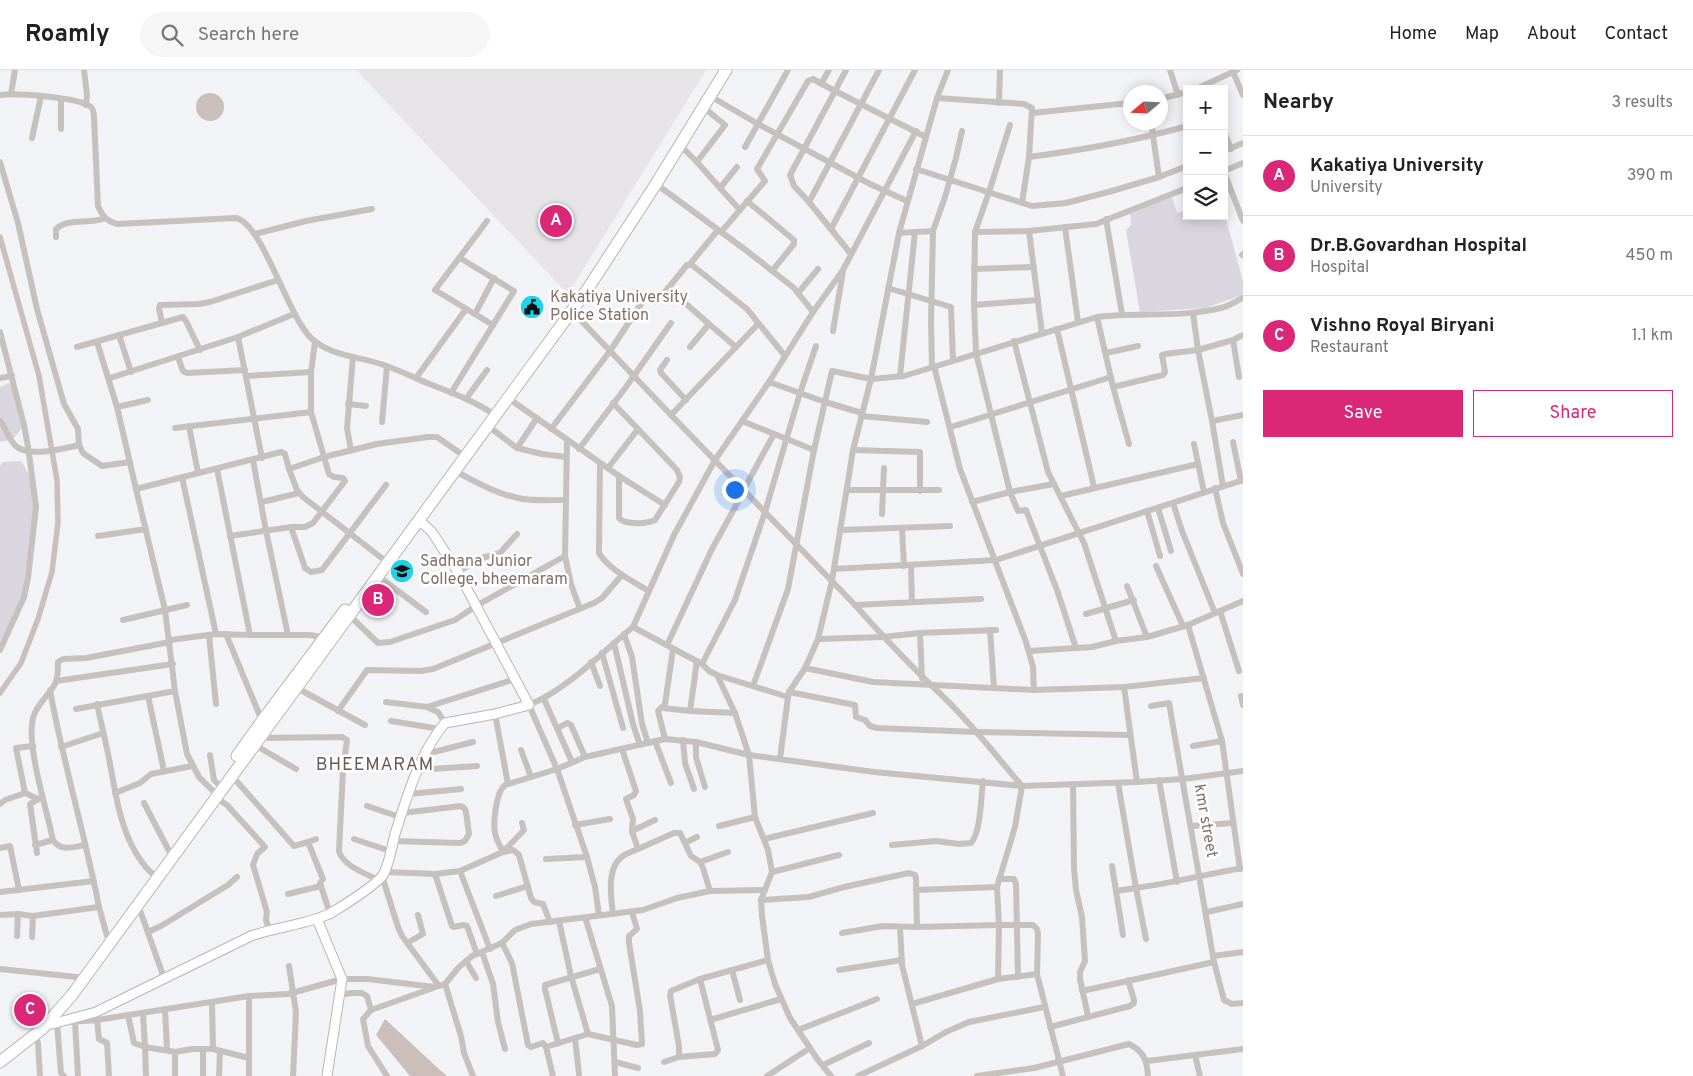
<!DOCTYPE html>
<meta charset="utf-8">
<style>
:root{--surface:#fff;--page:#f6f6f6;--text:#222;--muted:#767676;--line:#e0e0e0;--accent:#db2777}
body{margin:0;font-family:Overpass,sans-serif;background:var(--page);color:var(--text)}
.controls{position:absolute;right:15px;top:15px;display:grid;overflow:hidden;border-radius:0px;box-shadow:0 2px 12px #0003}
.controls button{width:45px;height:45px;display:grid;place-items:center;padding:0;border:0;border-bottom:1px solid var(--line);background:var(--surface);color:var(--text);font:25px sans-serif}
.compass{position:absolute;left:1123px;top:15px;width:45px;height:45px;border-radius:50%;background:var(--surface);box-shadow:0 2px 12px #0003;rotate:251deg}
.you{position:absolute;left:734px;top:419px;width:18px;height:18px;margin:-12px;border:4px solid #fff;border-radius:50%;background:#1a73e8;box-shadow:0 0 0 8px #1a73e833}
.badge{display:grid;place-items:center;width:32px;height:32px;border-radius:50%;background:var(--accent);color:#fff;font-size:16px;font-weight:700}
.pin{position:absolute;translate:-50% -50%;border:2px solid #fff;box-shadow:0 1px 5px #0006}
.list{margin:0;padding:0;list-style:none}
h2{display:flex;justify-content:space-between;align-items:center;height:65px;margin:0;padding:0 20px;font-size:21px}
h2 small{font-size:16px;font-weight:400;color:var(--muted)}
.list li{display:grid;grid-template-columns:32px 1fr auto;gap:15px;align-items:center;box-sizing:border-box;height:80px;padding:0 20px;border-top:1px solid var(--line)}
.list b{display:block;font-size:19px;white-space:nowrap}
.list p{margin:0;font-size:16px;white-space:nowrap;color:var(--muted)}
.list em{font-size:16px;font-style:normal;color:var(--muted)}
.actions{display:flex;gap:10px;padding:15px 20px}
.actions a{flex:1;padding:11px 0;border:1px solid var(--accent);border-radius:0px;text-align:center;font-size:18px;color:var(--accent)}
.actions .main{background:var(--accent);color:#fff}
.icon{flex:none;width:28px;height:28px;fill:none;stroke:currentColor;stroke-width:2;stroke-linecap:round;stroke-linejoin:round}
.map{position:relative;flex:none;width:1243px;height:1006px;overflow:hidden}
header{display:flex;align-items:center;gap:30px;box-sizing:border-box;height:70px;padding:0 25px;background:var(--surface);border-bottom:1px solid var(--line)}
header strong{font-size:24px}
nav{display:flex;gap:28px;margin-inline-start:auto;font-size:18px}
.search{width:350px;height:45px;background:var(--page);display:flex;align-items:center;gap:12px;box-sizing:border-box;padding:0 18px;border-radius:28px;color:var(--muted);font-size:19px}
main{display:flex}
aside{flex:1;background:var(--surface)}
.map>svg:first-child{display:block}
</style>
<header>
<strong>Roamly</strong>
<div class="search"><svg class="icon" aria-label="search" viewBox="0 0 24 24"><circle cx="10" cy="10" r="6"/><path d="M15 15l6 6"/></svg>Search here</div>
<nav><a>Home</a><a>Map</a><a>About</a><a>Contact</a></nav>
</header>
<main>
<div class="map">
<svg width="1243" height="1006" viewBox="0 0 1243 1006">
<rect width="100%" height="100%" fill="#f2f3f6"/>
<path fill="#e6e4e7" d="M356,0H706L568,224Z"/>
<g fill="#dad6e0">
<path d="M1172,127L1177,143L1187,141V146H1224V142L1243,211V225L1205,238L1140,242L1126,160L1131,155L1130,143Z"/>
<path d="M8,313L12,314L23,357L13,369L0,372V317Z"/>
<path d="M21,391L30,406L34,440L24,520L0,573V396L3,392Z"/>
</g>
<g fill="#ccbebb">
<circle cx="210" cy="37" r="14"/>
<path d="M385,949L440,1000L447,1006H410L376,965Z"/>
</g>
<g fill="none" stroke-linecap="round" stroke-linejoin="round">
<path stroke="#ccbebb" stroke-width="5.5" d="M0,167L39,306L57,410L58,452L52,502L38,549L21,593L0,623"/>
<g stroke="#bcb4b1" stroke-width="11">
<g id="secondary">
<path d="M317,849L342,909L327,1006"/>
<path d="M43,948L52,954L96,942L251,866C275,857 310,854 331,843C343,836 376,815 383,805C389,795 392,776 395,764C406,729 420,682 445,653L495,644L529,635L458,502L432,462L419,450"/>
</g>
</g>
<g stroke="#b9b4b2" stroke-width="13">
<g id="highway">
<path d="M237,686L262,651L345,540"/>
<path d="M0,992L42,959L72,925L587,220L656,114L726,0"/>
</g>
</g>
<g stroke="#c7c1be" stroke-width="6">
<path d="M84,0L87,25L86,35"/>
<path d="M1170,0L1178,25"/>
<path d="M1233,2L1243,25"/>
<path d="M821,14L829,0"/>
<path d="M1196,19L1237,0"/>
<path d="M11,24L15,0"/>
<path d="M0,25C16,23 79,27 91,37C94,40 94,44 94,48L98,136C103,147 107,151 117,154L236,148C263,154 287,245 311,268C328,285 359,287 381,294C397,299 412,307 427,313C450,322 475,331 495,345"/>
<path d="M710,26L758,54L870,114L907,131"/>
<path d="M937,28L1024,34L1032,38L1029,87L1022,133"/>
<path d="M61,29V59"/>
<path d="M1160,29L1187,22"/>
<path d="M999,33L1000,0"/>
<path d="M1032,43L1130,33"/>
<path d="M1151,52L1159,107"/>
<path d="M1010,55L989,122L975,162L974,235L976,283L1010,422L1018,441L1026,440L1057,520L1076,578"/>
<path d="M1224,61L1231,79"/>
<path d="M32,68L41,26"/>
<path d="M680,75L697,92L720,118L737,97"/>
<path d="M745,77L788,0"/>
<path d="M1224,81L1243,73"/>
<path d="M1029,87C1082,80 1135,71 1187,56"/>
<path d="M0,92L18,153L37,239L64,334L78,359L79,375L83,383L102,396L130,392"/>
<path d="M697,92L725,55L703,37"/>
<path d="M916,99L1032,136L1066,133L1112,121L1159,107L1187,96"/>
<path d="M1224,101L1243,93"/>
<path d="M1224,102L1243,151"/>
<path d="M656,114L747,181L794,218L813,242"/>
<path d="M720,118L740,140"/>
<path d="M747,131L794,170V174L772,201"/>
<path d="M809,132L879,0"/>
<path d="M1106,149L1122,244"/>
<path d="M487,151L435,220L493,255"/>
<path d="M1065,157L1078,252"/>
<path d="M831,159L915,0"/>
<path d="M1029,161L1042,263"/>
<path d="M721,162L765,111L757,99L808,11L813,9L835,21L846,0"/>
<path d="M975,162L1029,161L1096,154L1187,118"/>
<path d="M899,163L933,161"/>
<path d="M255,164L306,151L372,139"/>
<path d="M56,167V159C69,147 90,155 105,148"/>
<path d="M851,184L809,132L794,116L790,105L835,21L926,67"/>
<path d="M1242,185L1243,184"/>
<path d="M690,194L718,160"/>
<path d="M974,199L1034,197"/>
<path d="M668,218L709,254L690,277"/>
<path d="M888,218L951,237L953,290"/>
<path d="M798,223L818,199"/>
<path d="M974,235L1038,230"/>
<path d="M572,241L671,345L855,535C880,563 905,590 932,616C965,646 993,682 1022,716L1015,757L997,817L999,855L917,857L883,856L842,863"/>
<path d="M1193,243L1198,280L1212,351L1243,345"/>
<path d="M475,244L494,208"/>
<path d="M1097,247L1113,317L1129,374"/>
<path d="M162,253L159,239L160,235L199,234L210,232L278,210"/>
<path d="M709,254L736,277"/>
<path d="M1057,259L1094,417"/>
<path d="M833,261L843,201"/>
<path d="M0,262L24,355L28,377"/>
<path d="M119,265L131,302"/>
<path d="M238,267L262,388"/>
<path d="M1233,270L1243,265"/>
<path d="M1014,271L1048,402L1084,473L1116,571"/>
<path d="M97,272L117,337L136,419L281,382L285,384L289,399L324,387L377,374L428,367H437L460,383"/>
<path d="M77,277L183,247L186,251L200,280"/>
<path d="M1106,283L1138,276"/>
<path d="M178,287L183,301L187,303L245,300"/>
<path d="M667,290L660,300L661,303L686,330"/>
<path d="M934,296L960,399L1026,572L1033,597L1034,620"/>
<path d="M932,297L931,252L933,161L945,127L956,88L962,61"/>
<path d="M247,306L311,302L315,272"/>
<path d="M900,306L915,162"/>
<path d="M0,308L12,306"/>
<path d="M110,308L238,267L294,244"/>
<path d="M416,308L466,239"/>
<path d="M769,312L825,332L862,343"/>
<path d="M1113,317L1163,305L1165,302L1162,285L1165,284L1198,280L1233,270L1239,307"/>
<path d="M451,323L514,221L460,188"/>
<path d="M508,328L619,406L665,435"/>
<path d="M466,329L487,300"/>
<path d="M348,334L366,336"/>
<path d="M117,337L148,330"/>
<path d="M671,345L758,254"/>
<path d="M861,346L927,352"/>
<path d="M0,351C6,358 9,371 17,377C31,387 63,379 79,375"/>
<path d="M742,351L814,380"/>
<path d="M1212,351L1223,416"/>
<path d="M382,352L387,296"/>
<path d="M189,356L198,403"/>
<path d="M488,356L517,378L537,348"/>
<path d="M951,357L1111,307"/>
<path d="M175,358L311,342"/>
<path d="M551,359L610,281L645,228L661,227L687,195H692L747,239L785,286"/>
<path d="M567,370L565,486L571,514L580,539"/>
<path d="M1233,372L1241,411"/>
<path d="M1194,374L1204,422"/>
<path d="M517,378L542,384L566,387"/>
<path d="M579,379L626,317L671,253"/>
<path d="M853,380L920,382V421"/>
<path d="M351,381L347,358L353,287"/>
<path d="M253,390L266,461L288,565"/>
<path d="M600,393L599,483C608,499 634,512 649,521"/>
<path d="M608,398L638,359L613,333"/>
<path d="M217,399L250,565"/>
<path d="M289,399L297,420L303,427L383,489"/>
<path d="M455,401C476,412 498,425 523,429C537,431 551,430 565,430"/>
<path d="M619,406V448C625,455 647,454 655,450L679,412L680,407L677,400L638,359"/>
<path d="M182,407L216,564"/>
<path d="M1215,418L1223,453L1243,504"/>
<path d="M136,419L165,540L175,621L187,684L199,707L213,721"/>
<path d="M847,420H939"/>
<path d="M743,421L774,364"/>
<path d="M1061,426L1198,394"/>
<path d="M262,432L299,423"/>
<path d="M972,432L1010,422L1054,414"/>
<path d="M1173,433L1182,461L1215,543"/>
<path d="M1158,438L1171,481"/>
<path d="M1147,441L1160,486"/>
<path d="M882,444L884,398"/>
<path d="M291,457H305L313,453L345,411L343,408L334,407L329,404L311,342V302"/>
<path d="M902,458L904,496"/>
<path d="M840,460L950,456"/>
<path d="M98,466L146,459"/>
<path d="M230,466L291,457L305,498L311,502L322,500L386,415"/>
<path d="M911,496L912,532"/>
<path d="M1156,496L1183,556"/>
<path d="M834,499L996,490L1243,410"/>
<path d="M458,502L482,488L500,483L517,464"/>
<path d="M378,506L426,542"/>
<path d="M1127,516L1147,567L1188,555L1243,531"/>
<path d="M855,535L981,529"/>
<path d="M1220,541L1239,601"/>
<path d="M1086,544L1134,530"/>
<path d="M350,546L378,573L390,572L455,550L476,536L565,486"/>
<path d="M123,550L187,535"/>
<path d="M1188,555L1222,671L1240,799"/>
<path d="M990,560L994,618"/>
<path d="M920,563L922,608"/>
<path d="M226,564L262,651"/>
<path d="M624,564L632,587L642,654L648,673"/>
<path d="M209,565L216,634"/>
<path d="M818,569L883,567L920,563L996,560"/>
<path d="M170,570L216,564L250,565H310L326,568"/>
<path d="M614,573L633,654L640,675"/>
<path d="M667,575L712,479L744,421"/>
<path d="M0,580L24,527L28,508L36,437L30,391"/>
<path d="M1029,581L1092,577L1116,571L1147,567"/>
<path d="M602,583L623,658"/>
<path d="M697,591L690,641L735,643"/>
<path d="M591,592L600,616"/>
<path d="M702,594L735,530L765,442L800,323L816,276"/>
<path d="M805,598L873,612L1034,620L1124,617L1204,608"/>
<path d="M717,605L735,643L749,685L755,747L768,780L772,802L761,830L762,846L768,890L775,914L790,948L818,990L831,1006"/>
<path d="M56,611L173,594"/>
<path d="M753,616L788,519L814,380L832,301L871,309L904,306L1097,247C1138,242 1181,248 1221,238C1229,236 1236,231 1243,228"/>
<path d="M1124,617L1137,712"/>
<path d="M297,618L365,655"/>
<path d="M789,622L855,635L856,647L865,650L870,656L877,658L976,662L1130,665"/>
<path d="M148,626L164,701"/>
<path d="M1243,626H1241L1243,635"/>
<path d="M788,627L717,605L709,601L702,594L633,557L674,465L715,390L769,312L813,242L843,200L916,61"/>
<path d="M544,629L572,692"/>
<path d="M386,632L427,637L438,642L445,653"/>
<path d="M97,634C100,649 104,664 107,679C115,715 117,751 136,783C141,791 145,798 153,804"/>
<path d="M1151,636L1169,633L1214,892"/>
<path d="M427,637L515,609"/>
<path d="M663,638L690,641"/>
<path d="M76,639L175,621"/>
<path d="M338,641L367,600L421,601L433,599L594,533L602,528L622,505"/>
<path d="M495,644L508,714"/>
<path d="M391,651L440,659"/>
<path d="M558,658L567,653L571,655L585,687"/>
<path d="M260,668L342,667L347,670L343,700L339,781C343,796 365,803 378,810"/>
<path d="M665,669L658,641L665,634L673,579"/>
<path d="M683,670L685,693L694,719"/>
<path d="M655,671L671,713"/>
<path d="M696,672V687L705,717"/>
<path d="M255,675L296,699"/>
<path d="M1193,676L1222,671"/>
<path d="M61,677L103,663"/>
<path d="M622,679L636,721L634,725L626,729L633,749L632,761"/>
<path d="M521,680L531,707"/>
<path d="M426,684L473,672"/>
<path d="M210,685L214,710L218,714"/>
<path d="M780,689L788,627L789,622L805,598L818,569L832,511L853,380L871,309L899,163L937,28L948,0"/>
<path d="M417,700L477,696"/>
<path d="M232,706L294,776L308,772"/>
<path d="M1159,710L1177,812"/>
<path d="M1118,713L1136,818C1172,813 1207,804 1243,798"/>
<path d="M1073,714L1074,798L1076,820L1082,847L1085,891L1080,902V909L1088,946"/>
<path d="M25,723L16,678L33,676"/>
<path d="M115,723L140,713L151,704L192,696"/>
<path d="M409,724L461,719"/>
<path d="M216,728L227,735L265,777L257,784L253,795L267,842L266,850L269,859"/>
<path d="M144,733L169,781"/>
<path d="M0,734L5,730L25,723L38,729"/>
<path d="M367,736L400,747"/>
<path d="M575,755L610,749"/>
<path d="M719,756L755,747"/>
<path d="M1192,756L1233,753"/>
<path d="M316,769L308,772L323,809L320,813L330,844"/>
<path d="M354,769L390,781"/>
<path d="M764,769L873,743"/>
<path d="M393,771L460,773L465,771L469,764L466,742L465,739L461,736L402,743"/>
<path d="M685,773L697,767"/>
<path d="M35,775L53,770"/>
<path d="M85,775C73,777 61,782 53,770C47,740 26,676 33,648C37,633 50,625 56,612C58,606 58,598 58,592L63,589L86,588L170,572"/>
<path d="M892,775L936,771L959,774L971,773C981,762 981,726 983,711"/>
<path d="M0,778L10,776L19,820"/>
<path d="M638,779L674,763H680L691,786L700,792L703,798L710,821"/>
<path d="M503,782L513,780L519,785L531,828L534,832L543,834L550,852"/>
<path d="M503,782L524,760L522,753"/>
<path d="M37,783L30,734L42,727"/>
<path d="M546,789L587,787"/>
<path d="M700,792L728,782"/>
<path d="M1112,796L1123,865"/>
<path d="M460,801L490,879"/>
<path d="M385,802L435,804L460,801L503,782C500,776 496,769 495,763C493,752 496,722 505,715L557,699L585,687L665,669L696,672L749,685L874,702L1022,716L1137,712L1183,709L1243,701"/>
<path d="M772,802L839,785"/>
<path d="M435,804L452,856L454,857L463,855L467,856L477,884"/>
<path d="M382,806L398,857L402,866L439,916"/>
<path d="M999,809H1014L1016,814L1018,907"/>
<path d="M916,820L997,817"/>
<path d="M1116,821L1136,818L1146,869"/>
<path d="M0,822L94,811"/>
<path d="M288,824L321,816"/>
<path d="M496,826L528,816"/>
<path d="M761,830L809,827L844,817L909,803L915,805L916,809L917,857"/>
<path d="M99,837L107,866"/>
<path d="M137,837L141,843L164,908"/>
<path d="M1207,842L1243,834"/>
<path d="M613,844C611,827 606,797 623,786C627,783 633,781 638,779L632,761L655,750"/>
<path d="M0,845L18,844L33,846L99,837C85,764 63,693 50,620"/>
<path d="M599,845L595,817L587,787L557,699L529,635C568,619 601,583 633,557"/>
<path d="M585,847L612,936L615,1006"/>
<path d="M559,851L571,906L588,964"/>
<path d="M900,857L902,895L922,976"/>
<path d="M148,862L161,856L228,815L237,807"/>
<path d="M17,866L18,844"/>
<path d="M32,867L33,846"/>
<path d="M407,873L423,864L418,845"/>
<path d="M502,873L512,893L528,975L531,977L543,973L546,977"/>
<path d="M482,882L493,914L498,952L505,979"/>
<path d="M1213,886L1243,882"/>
<path d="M466,891L476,908"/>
<path d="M289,896L296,942L293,1006"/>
<path d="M0,899L77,907"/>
<path d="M732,900L740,930"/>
<path d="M839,900L902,890"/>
<path d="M998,909L999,855H1033L1037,859L1038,864L1037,904L1063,1006"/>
<path d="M445,914L461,966L464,983L473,1006"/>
<path d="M1082,921L1214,892L1224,930L1232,934L1243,933"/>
<path d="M339,925L352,923H362L367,926L371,940"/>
<path d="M249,926V1006"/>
<path d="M212,932L213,979"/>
<path d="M912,934L998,909L1037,904"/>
<path d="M165,939L167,980"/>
<path d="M128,945L134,973L145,977L143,943"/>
<path d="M97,950L99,969L107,973L109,1006"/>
<path d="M710,950L781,929"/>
<path d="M75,952L78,1006"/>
<path d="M1050,957L1130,936L1134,933V930L1128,910"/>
<path d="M798,960L877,929"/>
<path d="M34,966L38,973L40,1006"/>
<path d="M575,968L579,1004"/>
<path d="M558,973L545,919V915L600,899"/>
<path d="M1195,985L1200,1006"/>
<path d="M679,987V976L670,925L671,921L700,909L768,890"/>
<path d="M1147,991L1243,979"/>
<path d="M615,992L638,998"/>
<path d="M664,992L679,987L715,984L718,980L700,909"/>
<path d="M823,995L869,973"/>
<path d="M64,1006L61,1003L57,953L97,950L249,926L288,924L342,909H367L435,917L445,914L459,897L472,886L502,873L515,860L531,854L643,840L677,828L710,821L765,820"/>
<path d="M146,1006L145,977L175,982L192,979H213L249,988"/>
<path d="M175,1006V982"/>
<path d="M203,1006V979"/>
<path d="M219,1006L220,981"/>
<path d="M387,1006L368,976L363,949L371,940L433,918"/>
<path d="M553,1006L546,977L588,964L637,975L642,974L640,941L629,873V866L637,859L632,842"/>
<path d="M767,1006L810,978"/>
<path d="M858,1006L922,976L946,962L969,952L1044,937"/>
<path d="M977,1006L1034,998L1129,974C1144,981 1147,991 1148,1006"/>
</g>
<use href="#secondary" stroke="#fff" stroke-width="9"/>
<use href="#highway" stroke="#fff" stroke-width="11"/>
<path stroke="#c7c1be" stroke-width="6" d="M28,377L30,391"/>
</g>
<defs>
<g id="civic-disc" transform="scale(1.25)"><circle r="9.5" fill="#1ed3ea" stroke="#fff"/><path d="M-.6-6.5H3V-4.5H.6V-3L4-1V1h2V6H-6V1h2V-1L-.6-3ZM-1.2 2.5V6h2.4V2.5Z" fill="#111"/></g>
<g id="university-disc" transform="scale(1.25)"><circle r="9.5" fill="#1ed3ea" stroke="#fff"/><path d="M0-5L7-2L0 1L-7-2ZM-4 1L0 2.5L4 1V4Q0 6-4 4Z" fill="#111"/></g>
</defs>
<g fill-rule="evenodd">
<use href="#civic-disc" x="532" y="237"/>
<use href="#university-disc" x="402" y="501"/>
</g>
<g text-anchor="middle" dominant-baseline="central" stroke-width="5" stroke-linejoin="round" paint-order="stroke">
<g font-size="16" fill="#856f64" stroke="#fff" text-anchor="start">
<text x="550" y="228">Kakatiya University<tspan x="550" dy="18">Police Station</tspan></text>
<text x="420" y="492">Sadhana Junior<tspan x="420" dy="18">College, bheemaram</tspan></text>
</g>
<g font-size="16" fill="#856f64" stroke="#fff">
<text transform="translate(1205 751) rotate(80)">kmr street</text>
</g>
<g font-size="18" letter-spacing="1" fill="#6a5a52" stroke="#fff">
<text x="375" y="695">BHEEMARAM</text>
</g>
</g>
</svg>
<div class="controls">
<button>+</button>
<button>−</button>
<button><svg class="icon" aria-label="layers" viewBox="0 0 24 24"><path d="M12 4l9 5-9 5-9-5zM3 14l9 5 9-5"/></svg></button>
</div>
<svg class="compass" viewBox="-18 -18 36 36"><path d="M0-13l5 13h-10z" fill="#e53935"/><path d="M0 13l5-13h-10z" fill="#767676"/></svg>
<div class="you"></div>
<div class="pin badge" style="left:556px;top:151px">A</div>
<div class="pin badge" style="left:378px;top:530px">B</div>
<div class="pin badge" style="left:30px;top:940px">C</div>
</div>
<aside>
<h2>Nearby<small>3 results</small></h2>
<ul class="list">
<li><span class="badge">A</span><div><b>Kakatiya University</b><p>University</p></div><em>390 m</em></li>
<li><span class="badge">B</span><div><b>Dr.B.Govardhan Hospital</b><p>Hospital</p></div><em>450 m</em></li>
<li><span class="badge">C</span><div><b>Vishno Royal Biryani</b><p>Restaurant</p></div><em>1.1 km</em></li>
</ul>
<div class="actions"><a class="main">Save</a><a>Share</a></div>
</aside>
</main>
